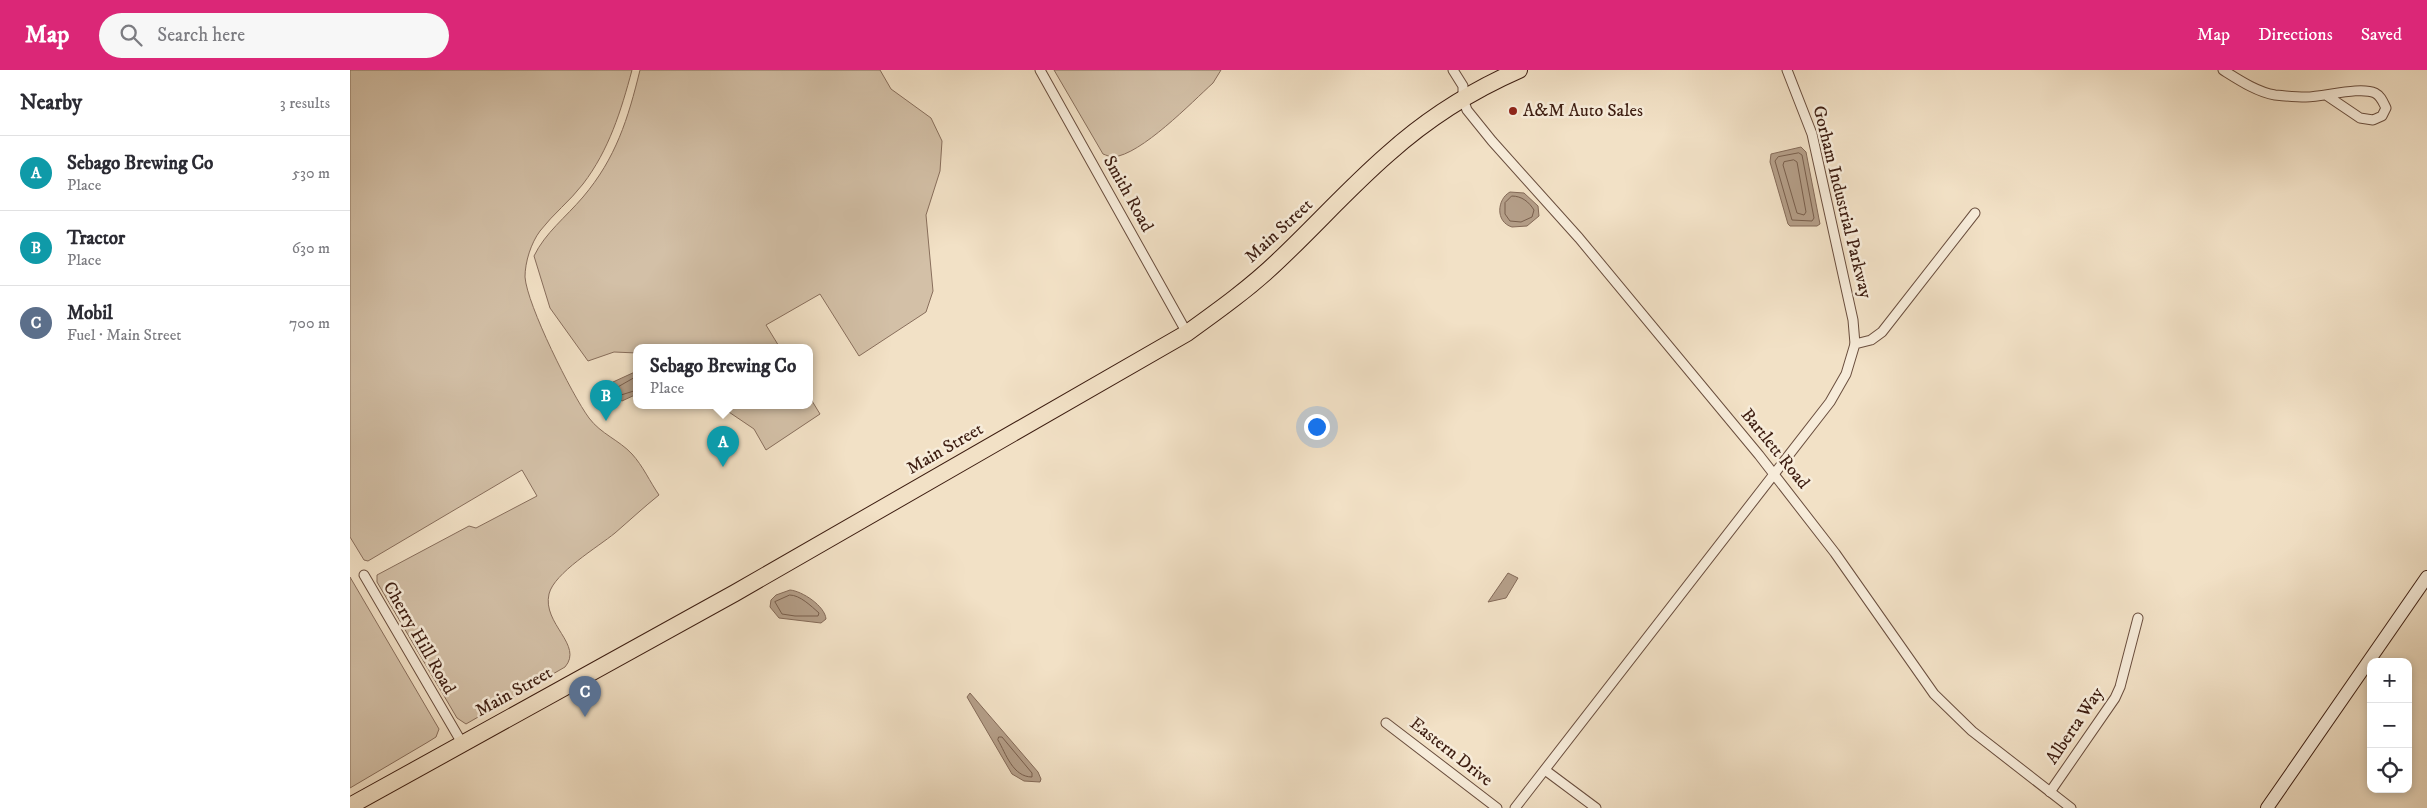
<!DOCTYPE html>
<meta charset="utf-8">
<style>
:root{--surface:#fff;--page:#f7f7f7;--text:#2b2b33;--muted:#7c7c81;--line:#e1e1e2;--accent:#db2777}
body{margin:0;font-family:"IM FELL DW Pica",serif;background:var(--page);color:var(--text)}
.controls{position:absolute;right:15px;bottom:15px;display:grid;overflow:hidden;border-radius:10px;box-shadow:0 2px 8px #0003}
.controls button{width:45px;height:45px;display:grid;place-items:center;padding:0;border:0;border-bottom:1px solid var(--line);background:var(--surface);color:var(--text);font:25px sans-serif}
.you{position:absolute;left:966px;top:356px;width:18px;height:18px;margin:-12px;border:4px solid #fff;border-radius:50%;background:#1a73e8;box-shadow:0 0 0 8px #1a73e833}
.badge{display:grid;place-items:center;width:32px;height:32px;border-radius:50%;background:var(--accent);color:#fff;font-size:16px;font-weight:700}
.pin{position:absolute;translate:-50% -41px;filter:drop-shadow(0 1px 2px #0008)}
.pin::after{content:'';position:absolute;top:26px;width:18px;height:15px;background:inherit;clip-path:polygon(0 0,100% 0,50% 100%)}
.popup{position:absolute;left:283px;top:274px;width:180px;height:65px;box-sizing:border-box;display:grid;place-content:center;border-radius:10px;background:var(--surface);filter:drop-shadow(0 1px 4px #0005);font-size:16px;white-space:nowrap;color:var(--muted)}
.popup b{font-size:19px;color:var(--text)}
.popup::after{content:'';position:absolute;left:50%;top:100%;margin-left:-10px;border:10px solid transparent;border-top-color:var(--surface)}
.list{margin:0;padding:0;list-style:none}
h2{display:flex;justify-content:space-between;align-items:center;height:65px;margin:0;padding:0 20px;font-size:21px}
h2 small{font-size:16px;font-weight:400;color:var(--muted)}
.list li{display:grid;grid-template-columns:32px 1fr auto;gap:15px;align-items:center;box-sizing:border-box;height:75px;padding:0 20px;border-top:1px solid var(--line)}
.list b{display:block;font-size:19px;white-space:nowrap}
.list p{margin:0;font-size:16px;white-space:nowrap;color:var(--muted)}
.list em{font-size:16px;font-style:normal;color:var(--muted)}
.icon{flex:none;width:28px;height:28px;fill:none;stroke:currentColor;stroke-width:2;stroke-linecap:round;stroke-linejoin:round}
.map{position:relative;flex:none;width:2077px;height:738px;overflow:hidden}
header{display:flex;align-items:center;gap:30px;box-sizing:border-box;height:70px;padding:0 25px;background:var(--accent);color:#fff}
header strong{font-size:24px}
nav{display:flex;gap:28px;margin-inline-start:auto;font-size:18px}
.search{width:350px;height:45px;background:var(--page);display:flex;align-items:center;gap:12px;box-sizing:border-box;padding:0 18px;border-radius:28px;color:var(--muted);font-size:19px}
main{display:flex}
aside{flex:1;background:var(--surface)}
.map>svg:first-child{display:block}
</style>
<header>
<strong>Map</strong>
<div class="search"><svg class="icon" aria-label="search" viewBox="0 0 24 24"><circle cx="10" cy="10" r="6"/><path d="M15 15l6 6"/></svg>Search here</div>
<nav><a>Map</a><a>Directions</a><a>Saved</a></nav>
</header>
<main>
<aside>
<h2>Nearby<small>3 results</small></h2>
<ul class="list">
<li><span class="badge" style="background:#0f9aa8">A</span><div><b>Sebago Brewing Co</b><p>Place</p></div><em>530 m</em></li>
<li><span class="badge" style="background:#0f9aa8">B</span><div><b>Tractor</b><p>Place</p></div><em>630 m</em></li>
<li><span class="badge" style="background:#5c6f8a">C</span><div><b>Mobil</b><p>Fuel · Main Street</p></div><em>700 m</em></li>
</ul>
</aside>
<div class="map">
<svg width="2077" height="738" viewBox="0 0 2077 738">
<rect width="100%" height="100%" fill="#f2e1c6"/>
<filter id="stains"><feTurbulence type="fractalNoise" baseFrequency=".004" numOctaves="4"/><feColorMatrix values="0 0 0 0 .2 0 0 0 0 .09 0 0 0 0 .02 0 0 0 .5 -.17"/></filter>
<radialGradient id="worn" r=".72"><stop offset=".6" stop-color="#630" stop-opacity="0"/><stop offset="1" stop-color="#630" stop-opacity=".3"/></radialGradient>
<g fill="#d3c0a7" stroke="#886e5c">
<path d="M0,0H282C271,41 259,80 233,114C220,131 203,144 190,161C181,173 175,192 175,207C177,235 222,325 239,348C251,364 269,370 282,384C293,396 300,412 309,425C294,437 280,450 265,463C248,477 204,503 199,524C192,554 234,575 215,597L116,654L107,648L27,512V505L119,456L126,458L187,426L172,400L18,491L14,490L0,467Z"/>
<path d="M290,0H530L541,19L581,48L592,71L590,101L576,145L583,221L576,242L509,286L470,224L416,255L430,278H287V283L264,282L238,291L200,238L184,186C195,163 216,147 233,127C266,88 278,49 290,0Z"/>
<path d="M704,0H871L863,13C842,32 791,85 763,87C760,87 756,85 753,84Z"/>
<path d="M459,326L470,344L416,380L404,359L370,336H459Z"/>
<path d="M0,507L89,659L86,667L78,672L0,718Z"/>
</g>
<g fill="#b49e88" stroke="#846a58">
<path d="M1451,77L1456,82L1469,149L1470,154L1467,156H1440L1438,154L1420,92L1421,84Z"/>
<path d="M1160,122L1174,123L1188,136L1189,146L1177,156L1162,157C1145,152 1147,129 1160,122Z"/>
<path d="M287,301V324L272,331L263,326L261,315L263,312Z"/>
<path d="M1158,503L1168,508L1156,528L1138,532Z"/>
<path d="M440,520C452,521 475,536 476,549L471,553L429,548L420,537L421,530L426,525Z"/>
<path d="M620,623L688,702L691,709L690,712L674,711L662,704L617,627Z"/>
</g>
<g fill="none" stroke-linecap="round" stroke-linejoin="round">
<g stroke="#785e4c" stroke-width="1">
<path d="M1449,83L1452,85L1464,148L1462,151L1442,150L1425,91L1428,87Z"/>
<path d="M1444,90L1447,92L1456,142L1454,145L1447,143L1433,95L1434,92Z"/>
<path d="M1162,126C1172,126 1179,132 1184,140L1182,147L1171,152L1160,151L1155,144V133Z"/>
<path d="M287,306L266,318L267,323L271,325L287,320"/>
<path d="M440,525C450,525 461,536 469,543L468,546H445L432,544L425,532Z"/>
<path d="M649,667H652L682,703V707C663,707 656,684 648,670Z"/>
</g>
<g stroke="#6a4e3e" stroke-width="11">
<g id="street">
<path d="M690,0L837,263"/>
<path d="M1103,0L1113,16V29L1117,40L1142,71L1229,168L1409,385L1485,483L1584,624L1622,661L1721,738"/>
<path d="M1437,0L1462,64L1503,250L1505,274"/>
<path d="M1873,0C1889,10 1907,22 1925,25C1935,26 1946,27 1956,27C1974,27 2010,16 2025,23C2031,26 2033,32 2036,38L2032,46L2023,50L2010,48L1976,25"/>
<path d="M14,505L112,673"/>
<path d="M1036,653L1147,738"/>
<path d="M1195,700L1246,738"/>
<path d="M1700,722L1765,628L1770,617L1788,548"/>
<path d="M1165,738L1480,332L1496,304L1505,274L1521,270L1532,262L1625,143"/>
</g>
</g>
<g stroke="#3d1d11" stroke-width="14">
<path id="secondary" d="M1917,738L2077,507"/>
</g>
<g stroke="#3d1d11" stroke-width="18">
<path id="highway" d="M0,736L385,523L837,263C869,240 901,217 929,190C966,155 1000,117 1038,84C1077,49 1121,21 1169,0"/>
</g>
<use href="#street" stroke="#f7ecda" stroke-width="9"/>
<use href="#secondary" stroke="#f7ecda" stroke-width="12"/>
<use href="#highway" stroke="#f2e1c6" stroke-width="16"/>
</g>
<circle fill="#8f2418" stroke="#f7ecda" stroke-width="2" cx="1163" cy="41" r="5"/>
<g text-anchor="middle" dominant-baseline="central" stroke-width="5" stroke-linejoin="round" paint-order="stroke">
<g font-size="18" fill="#3d1d11" stroke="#f7ecda" text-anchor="start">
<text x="1173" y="41">A&amp;M Auto Sales</text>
</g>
<g font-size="18" fill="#3d1d11" stroke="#f7ecda">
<text transform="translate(778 124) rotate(61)">Smith Road</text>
<text transform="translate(1492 132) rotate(76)">Gorham Industrial Parkway</text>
<text transform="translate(929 161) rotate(-43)">Main Street</text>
<text transform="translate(595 379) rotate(-30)">Main Street</text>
<text transform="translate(1425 379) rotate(51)">Bartlett Road</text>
<text transform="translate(69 568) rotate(60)">Cherry Hill Road</text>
<text transform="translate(164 622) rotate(-29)">Main Street</text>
<text transform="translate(1725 656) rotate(-56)">Alberta Way</text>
<text transform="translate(1101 682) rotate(38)">Eastern Drive</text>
</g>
</g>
<rect width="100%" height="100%" filter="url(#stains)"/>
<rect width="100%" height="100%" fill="url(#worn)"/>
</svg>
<div class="controls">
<button>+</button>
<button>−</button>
<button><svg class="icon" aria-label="locate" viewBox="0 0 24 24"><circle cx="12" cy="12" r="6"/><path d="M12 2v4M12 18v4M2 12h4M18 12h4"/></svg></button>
</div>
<div class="you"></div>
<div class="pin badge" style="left:373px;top:397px;background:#0f9aa8">A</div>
<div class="popup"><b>Sebago Brewing Co</b>Place</div>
<div class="pin badge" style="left:256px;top:351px;background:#0f9aa8">B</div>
<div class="pin badge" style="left:235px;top:647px;background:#5c6f8a">C</div>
</div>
</main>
